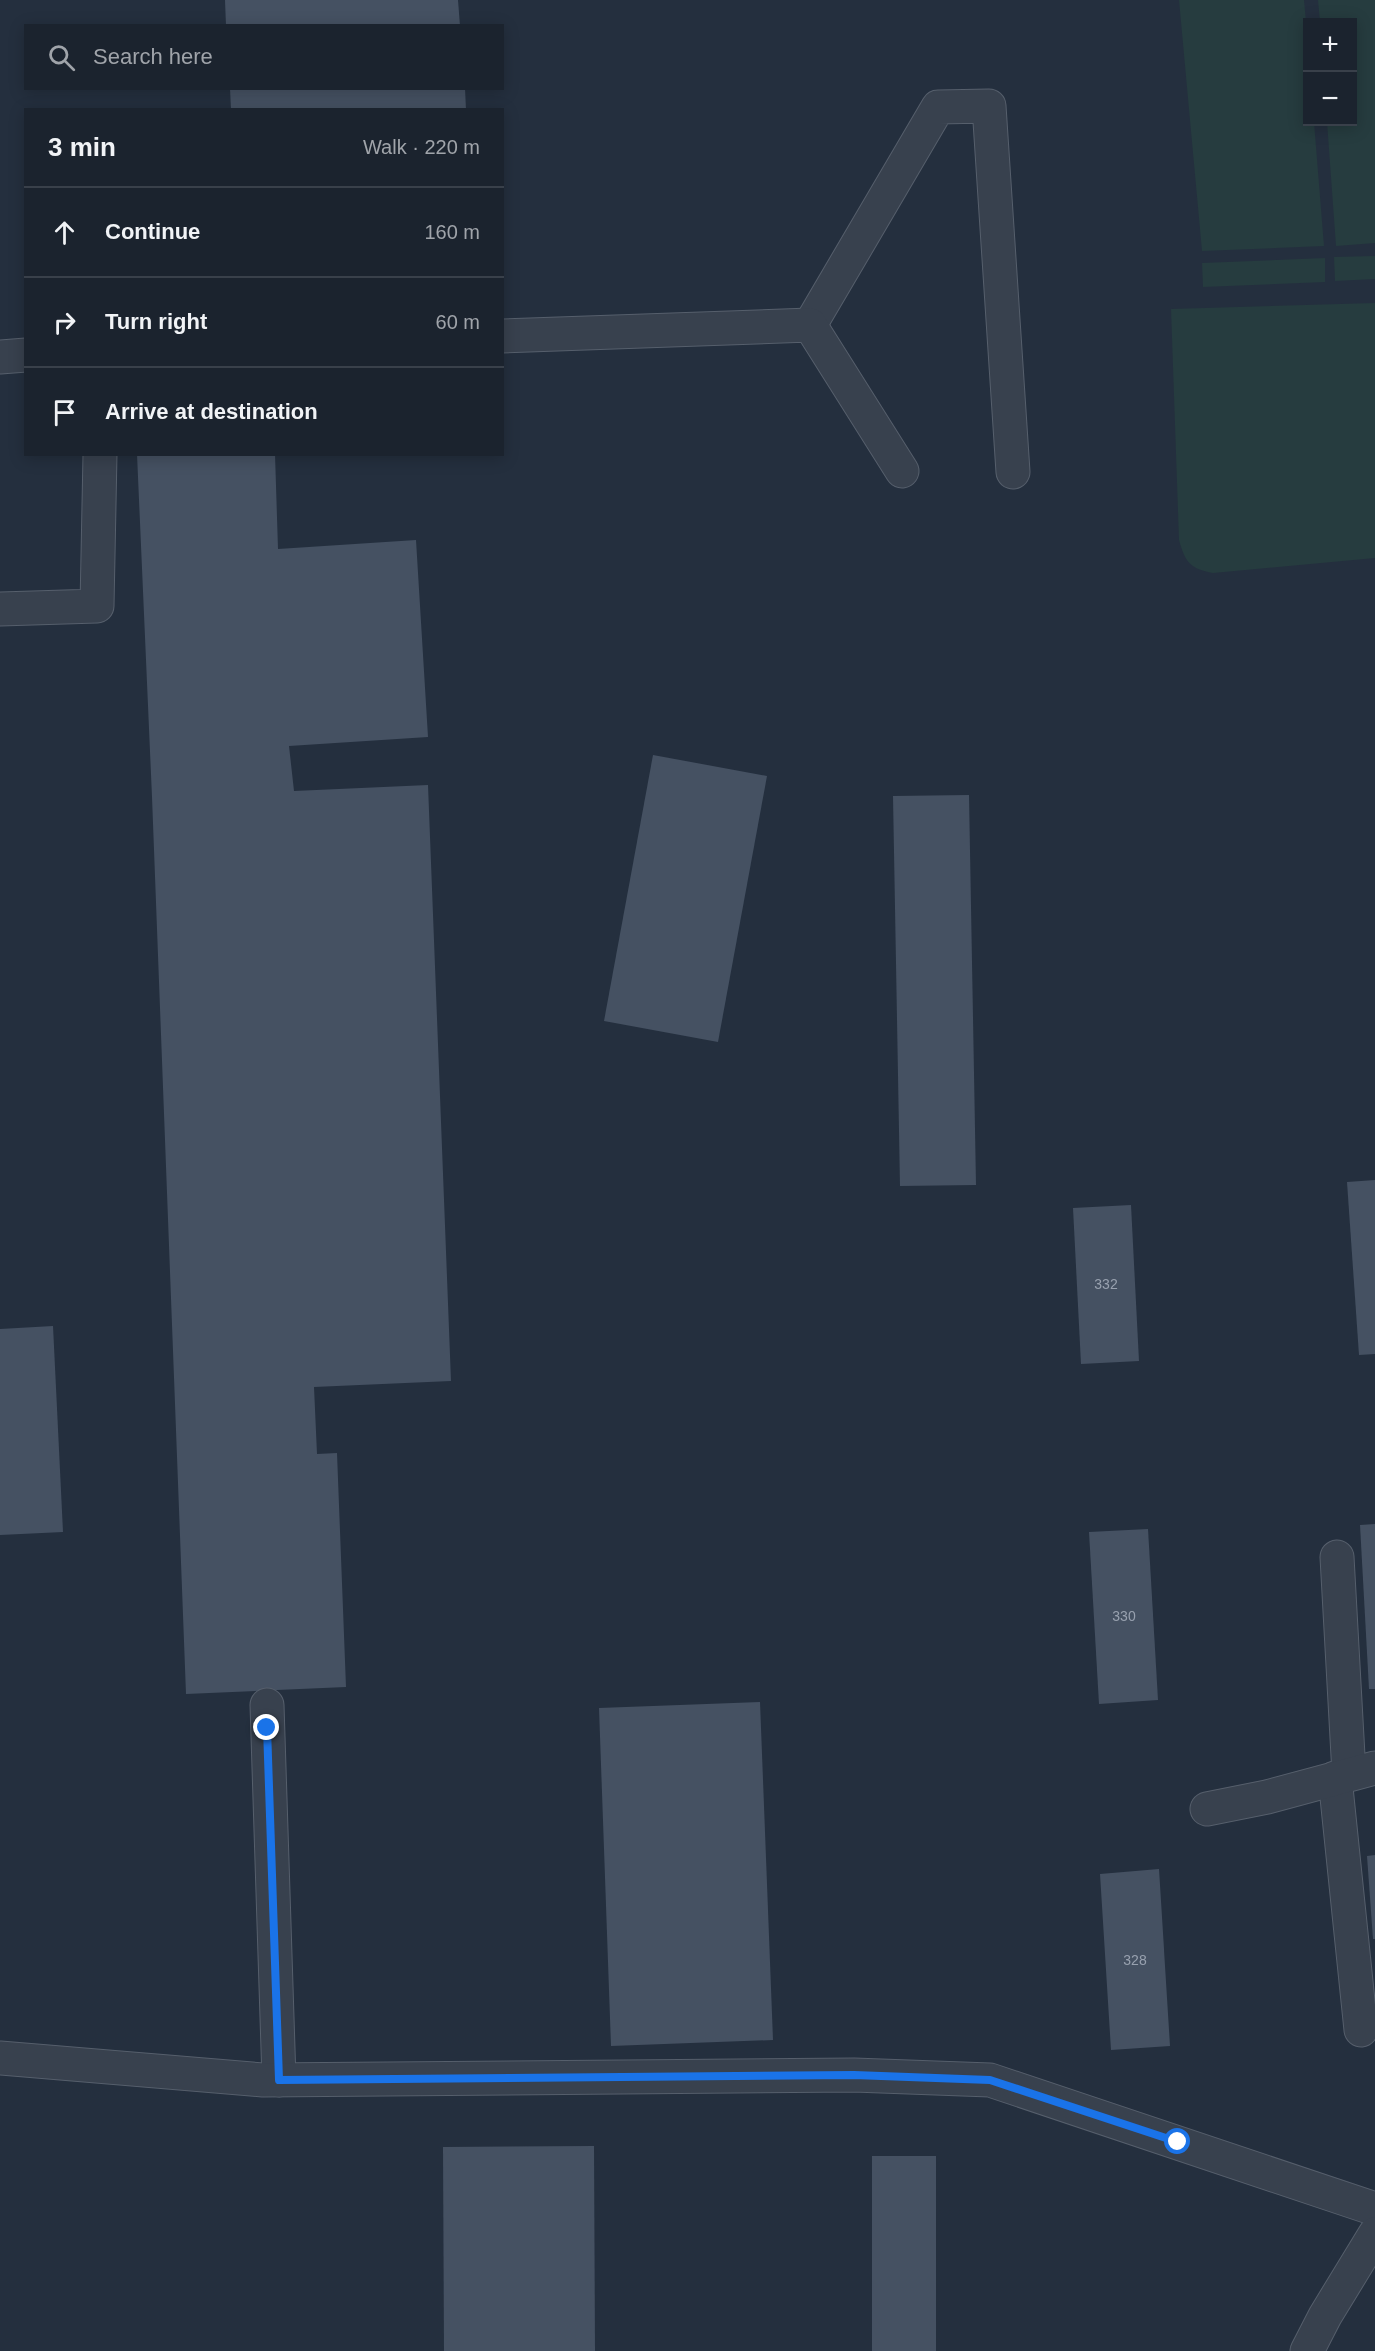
<!DOCTYPE html>
<meta charset="utf-8">
<style>
:root{--surface:#1b232e;--page:#242b36;--text:#f1f3f6;--muted:#a0a4aa;--line:#39404a}
body{margin:0;font-family:Helvetica,sans-serif;background:var(--page);color:var(--text)}
.controls{position:absolute;right:18px;top:18px;display:grid;overflow:hidden;border-radius:0px;box-shadow:0 3px 15px #0003}
.controls button{width:54px;height:54px;display:grid;place-items:center;padding:0;border:0;border-bottom:2px solid var(--line);background:var(--surface);color:var(--text);font:30px sans-serif}
.stop{position:absolute;width:18px;height:18px;margin:-14px;border:4px solid #1a73e8;border-radius:50%;background:#fff}
.stop.end{background:#1a73e8;border-color:#fff;box-shadow:0 2px 6px #0008}
.list{margin:0;padding:0;list-style:none}
h2{display:flex;justify-content:space-between;align-items:center;height:78px;margin:0;padding:0 24px;font-size:26px}
h2 small{font-size:20px;font-weight:400;color:var(--muted)}
.list li{display:grid;grid-template-columns:39px 1fr auto;gap:18px;align-items:center;box-sizing:border-box;height:90px;padding:0 24px;border-top:2px solid var(--line)}
.list b{display:block;font-size:22px;white-space:nowrap}
.list em{font-size:20px;font-style:normal;color:var(--muted)}
.icon{flex:none;width:33px;height:33px;fill:none;stroke:currentColor;stroke-width:2;stroke-linecap:round;stroke-linejoin:round}
.map{position:relative;flex:none;width:1375px;height:2351px;overflow:hidden}
.search{position:absolute;background:var(--surface);box-shadow:0 3px 15px #0003;left:24px;top:24px;width:480px;height:66px;display:flex;align-items:center;gap:15px;box-sizing:border-box;padding:0 21px;border-radius:0px;color:var(--muted);font-size:22px}
.panel{position:absolute;background:var(--surface);box-shadow:0 3px 15px #0003;left:24px;top:108px;width:480px;height:348px;border-radius:0px}
.map>svg:first-child{display:block}
</style>
<div class="map">
<svg width="1375" height="2351" viewBox="0 0 1375 2351">
<rect width="100%" height="100%" fill="#242f3e"/>
<g fill="#263c3f">
<path d="M1179,0H1304L1308,44V122H1314L1324,246L1202,251Z"/>
<path d="M1318,0H1375V243L1336,246L1327,122H1352V22H1320Z"/>
<path d="M1375,256V279L1335,281L1334,257Z"/>
<path d="M1325,258V282L1203,287L1202,263Z"/>
<path d="M1375,303V558L1213,573C1190,569 1185,562 1179,540L1171,309Z"/>
</g>
<g fill="#455162">
<path d="M225,0H458L460,26H226Z"/>
<path d="M230,88H465L466,110H231Z"/>
<path d="M137,454H275L278,549L416,540L428,737L289,746L294,791L428,785L451,1381L314,1387L317,1454L337,1453L346,1687L186,1694L152,797Z"/>
<path d="M653,755L767,776L718,1042L604,1021Z"/>
<path d="M969,795L976,1185L900,1186L893,796Z"/>
<path d="M1375,1180V1354L1359,1355L1347,1182Z"/>
<path d="M1131,1205L1139,1361L1081,1364L1073,1208Z"/>
<path d="M53,1326L63,1532L0,1535V1329Z"/>
<path d="M1375,1524V1689H1369L1360,1525Z"/>
<path d="M1148,1529L1158,1700L1099,1704L1089,1532Z"/>
<path d="M760,1702L773,2040L611,2046L599,1708Z"/>
<path d="M1375,1855V1939H1373L1367,1856Z"/>
<path d="M1159,1869L1170,2046L1111,2050L1100,1874Z"/>
<path d="M594,2146L595,2351H444L443,2147Z"/>
<rect x="872" y="2156" width="64" height="195"/>
</g>
<g fill="none" stroke-linecap="round" stroke-linejoin="round">
<g stroke="#565f6c" stroke-width="35">
<g id="minor">
<path d="M810,325L938,107L989,106L1013,472"/>
<path d="M502,336L810,325L902,471"/>
<path d="M0,357L26,355"/>
<path d="M0,609L97,606L100,454"/>
<path d="M1337,1557L1349,1774"/>
<path d="M267,1705L279,2080"/>
<path d="M1335,1778L1361,2030"/>
<path d="M1207,1809L1267,1797L1375,1768"/>
<path d="M0,2058L263,2080L854,2075L990,2080L1375,2209"/>
<path d="M1307,2351L1325,2316L1375,2234"/>
</g>
</g>
<use href="#minor" stroke="#38414e" stroke-width="33"/>
</g>
<g fill="none" stroke-linecap="round" stroke-linejoin="round">
<path stroke="#1a73e8" stroke-width="8" d="M267,1728L279,2080L854,2075L990,2080L1178,2142"/>
</g>
<g text-anchor="middle" dominant-baseline="central" stroke-width="6" stroke-linejoin="round" paint-order="stroke">
<g font-size="14" fill="#98a1af">
<text x="1106" y="1284">332</text>
<text x="1124" y="1616">330</text>
<text x="1135" y="1960">328</text>
</g>
</g>
</svg>
<div class="controls">
<button>+</button>
<button>−</button>
</div>
<div class="stop" style="left:1178px;top:2142px"></div>
<div class="stop end" style="left:267px;top:1728px"></div>
<div class="search"><svg class="icon" aria-label="search" viewBox="0 0 24 24"><circle cx="10" cy="10" r="6"/><path d="M15 15l6 6"/></svg>Search here</div>
<section class="panel">
<h2>3 min<small>Walk · 220 m</small></h2>
<ul class="list">
<li><svg class="icon" aria-label="ahead" viewBox="0 0 24 24"><path d="M12 20V5M6 11l6-6 6 6"/></svg><div><b>Continue</b></div><em>160 m</em></li>
<li><svg class="icon" aria-label="right" viewBox="0 0 24 24"><path d="M7 20v-9h11M14 6l5 5-5 5"/></svg><div><b>Turn right</b></div><em>60 m</em></li>
<li><svg class="icon" aria-label="arrive" viewBox="0 0 24 24"><path d="M6 21V4h12l-3 4 3 4H6"/></svg><div><b>Arrive at destination</b></div></li>
</ul>
</section>
</div>
